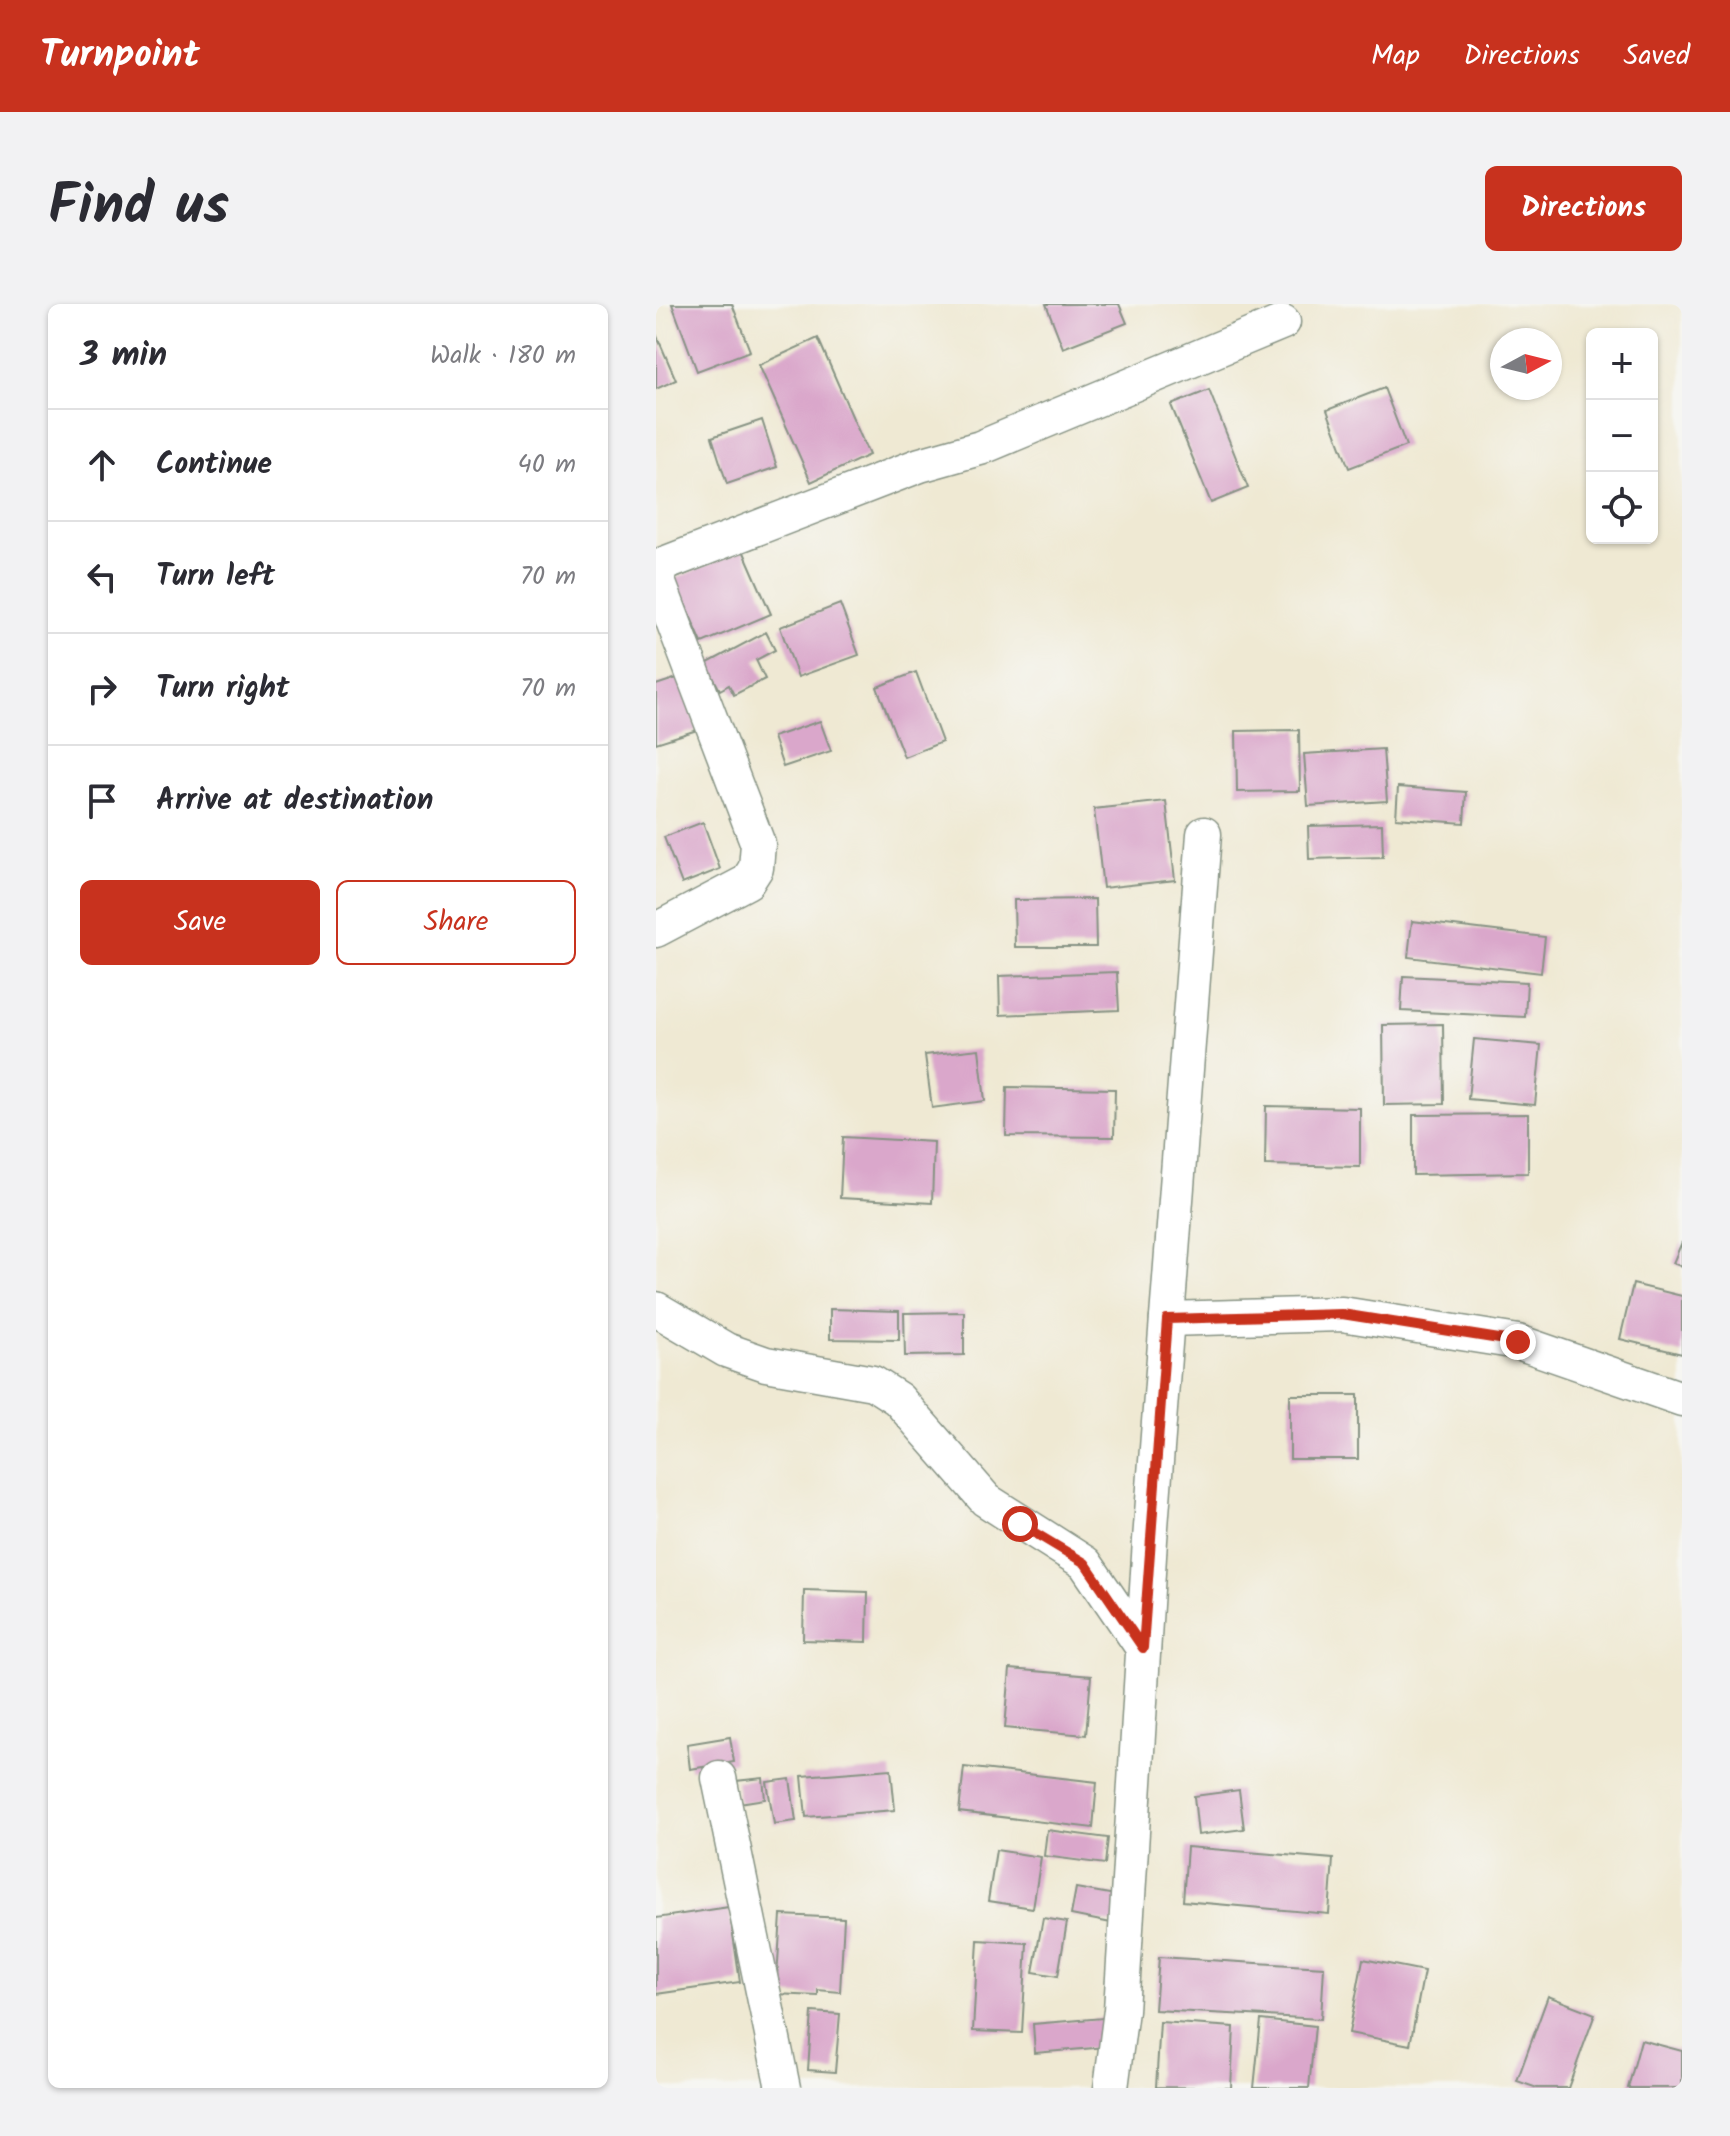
<!DOCTYPE html>
<meta charset="utf-8">
<style>
:root{--surface:#fff;--page:#f2f2f3;--text:#2b2b33;--muted:#7c7c81;--line:#e1e1e2;--accent:#c8321e}
body{margin:0;font-family:Kalam,sans-serif;background:var(--page);color:var(--text)}
.controls{position:absolute;right:24px;top:24px;display:grid;overflow:hidden;border-radius:12px;box-shadow:0 2px 6px #0004}
.controls button{width:72px;height:72px;display:grid;place-items:center;padding:0;border:0;border-bottom:2px solid var(--line);background:var(--surface);color:var(--text);font:40px sans-serif}
.compass{position:absolute;left:834px;top:24px;width:72px;height:72px;border-radius:50%;background:var(--surface);box-shadow:0 2px 6px #0004;rotate:83deg}
.stop{position:absolute;width:24px;height:24px;margin:-18px;border:6px solid #c8321e;border-radius:50%;background:#fff}
.stop.end{background:#c8321e;border-color:#fff;box-shadow:0 2px 8px #0008}
.list{margin:0;padding:0;list-style:none}
h2{display:flex;justify-content:space-between;align-items:center;height:104px;margin:0;padding:0 32px;font-size:34px}
h2 small{font-size:26px;font-weight:400;color:var(--muted)}
.list li{display:grid;grid-template-columns:52px 1fr auto;gap:24px;align-items:center;box-sizing:border-box;height:112px;padding:0 32px;border-top:2px solid var(--line)}
.list b{display:block;font-size:30px;white-space:nowrap}
.list em{font-size:26px;font-style:normal;color:var(--muted)}
.actions{display:flex;gap:16px;padding:24px 32px}
.actions a{flex:1;padding:18px 0;border:2px solid var(--accent);border-radius:12px;text-align:center;font-size:28px;color:var(--accent)}
.actions .main{background:var(--accent);color:#fff}
.icon{flex:none;width:44px;height:44px;fill:none;stroke:currentColor;stroke-width:2;stroke-linecap:round;stroke-linejoin:round}
.map{position:relative;flex:none;width:1026px;height:1784px;overflow:hidden;border-radius:12px}
header{display:flex;align-items:center;gap:48px;box-sizing:border-box;height:112px;padding:0 40px;background:var(--accent);color:#fff}
header strong{font-size:38px}
nav{display:flex;gap:44px;margin-inline-start:auto;font-size:28px}
.intro{display:flex;align-items:center;justify-content:space-between;box-sizing:border-box;height:192px;padding:0 48px}
h1{margin:0;font-size:56px}
.button{padding:20px 36px;border-radius:12px;background:var(--accent);color:#fff;font-size:28px;font-weight:700}
main{display:flex;gap:48px;padding:0 48px}
aside{flex:1;background:var(--surface);border-radius:12px;box-shadow:0 2px 6px #0004}
.map>svg:first-child{display:block}
</style>
<header>
<strong>Turnpoint</strong>
<nav><a>Map</a><a>Directions</a><a>Saved</a></nav>
</header>
<div class="intro"><h1>Find us</h1><a class="button">Directions</a></div>
<main>
<aside>
<h2>3 min<small>Walk · 180 m</small></h2>
<ul class="list">
<li><svg class="icon" aria-label="ahead" viewBox="0 0 24 24"><path d="M12 20V5M6 11l6-6 6 6"/></svg><div><b>Continue</b></div><em>40 m</em></li>
<li><svg class="icon" aria-label="left" viewBox="0 0 24 24"><path d="M17 20v-9H6M10 6l-5 5 5 5"/></svg><div><b>Turn left</b></div><em>70 m</em></li>
<li><svg class="icon" aria-label="right" viewBox="0 0 24 24"><path d="M7 20v-9h11M14 6l5 5-5 5"/></svg><div><b>Turn right</b></div><em>70 m</em></li>
<li><svg class="icon" aria-label="arrive" viewBox="0 0 24 24"><path d="M6 21V4h12l-3 4 3 4H6"/></svg><div><b>Arrive at destination</b></div></li>
</ul>
<div class="actions"><a class="main">Save</a><a>Share</a></div>
</aside>
<div class="map">
<svg width="1026" height="1784" viewBox="0 0 1026 1784">
<rect width="100%" height="100%" fill="#f6f6f2"/>
<filter id="ink" filterUnits="userSpaceOnUse"><feTurbulence type="fractalNoise" baseFrequency=".0125" numOctaves="2"/><feDisplacementMap in="SourceGraphic" scale="16" xChannelSelector="R" yChannelSelector="G"/><feConvolveMatrix kernelMatrix="1 2 1 2 8 2 1 2 1" color-interpolation-filters="sRGB"/></filter>
<filter id="wash" filterUnits="userSpaceOnUse"><feTurbulence type="fractalNoise" baseFrequency=".006" numOctaves="4" result="noise"/><feDisplacementMap in="SourceGraphic" scale="32" xChannelSelector="R" yChannelSelector="G"/><feGaussianBlur stdDeviation="1.8" result="paint"/><feColorMatrix in="noise" values="0 0 0 0 0 0 0 0 0 0 0 0 0 0 0 0 0 1.4 0 .05"/><feComposite in="paint" operator="in"/></filter>
<g filter="url(#wash)">
<rect width="100%" height="100%" fill="#efe9d3"/>
<g id="blocks">
<g fill="#daa7cb">
<path d="M16,0H76L94,47L41,67Z"/>
<path d="M390,0H463L471,19L407,44Z"/>
<path d="M0,30L20,76L0,85Z"/>
<path d="M162,34L213,151L155,178L103,61Z"/>
<path d="M728,84L750,142L693,164L671,106Z"/>
<path d="M553,86L592,184L555,199L515,101Z"/>
<path d="M106,116L121,163L71,180L56,133Z"/>
<path d="M87,246L115,310L46,339L18,275Z"/>
<path d="M184,300L203,351L142,373L124,323Z"/>
<path d="M110,328L119,346L100,356L109,375L78,391L73,381L64,386L50,360Z"/>
<path d="M260,368L286,438L248,453L221,383Z"/>
<path d="M24,373L41,426L0,439V381Z"/>
<path d="M164,417L175,447L127,463L117,433Z"/>
<path d="M643,426L644,487L581,488L580,427Z"/>
<path d="M727,445L731,497L652,502L648,450Z"/>
<path d="M742,483L810,488L808,519L740,514Z"/>
<path d="M510,497L519,576L447,584L438,505Z"/>
<path d="M47,518L64,565L26,580L8,533Z"/>
<path d="M726,520L727,553L653,555L652,522Z"/>
<path d="M439,595L440,643H359L358,596Z"/>
<path d="M756,617L889,633L885,669L752,653Z"/>
<path d="M461,668L463,706L344,711L343,672Z"/>
<path d="M747,672L871,678L869,713L745,707Z"/>
<path d="M787,720L788,800L728,801L727,721Z"/>
<path d="M818,735L885,741L879,801L812,795Z"/>
<path d="M323,745L329,797L276,804L269,751Z"/>
<path d="M351,783L459,785L458,833L350,832Z"/>
<path d="M610,802L704,804V863L609,861Z"/>
<path d="M872,810V869L757,871V811Z"/>
<path d="M187,833L278,838L276,899L184,894Z"/>
<path d="M1026,938V963L1017,959Z"/>
<path d="M977,980L1026,992V1050L964,1035Z"/>
<path d="M174,1005L243,1007V1036L174,1035Z"/>
<path d="M308,1008V1051L249,1052L248,1009Z"/>
<rect x="634" y="1091" width="68" height="64"/>
<path d="M148,1286L212,1288L211,1338L147,1336Z"/>
<path d="M354,1365L435,1372L430,1431L349,1424Z"/>
<path d="M74,1433L78,1458L34,1465L31,1440Z"/>
<path d="M308,1463L441,1478L437,1524L303,1508Z"/>
<path d="M235,1465L239,1506L150,1513L146,1472Z"/>
<path d="M107,1474L109,1495L83,1499L80,1477Z"/>
<path d="M134,1475L140,1517L118,1520L111,1478Z"/>
<path d="M583,1486L588,1525L542,1531L538,1492Z"/>
<path d="M391,1526L452,1534L449,1560L388,1552Z"/>
<path d="M531,1543L677,1555L673,1610L527,1597Z"/>
<path d="M340,1546L385,1553L377,1604L332,1597Z"/>
<path d="M420,1584L465,1592L460,1620L415,1611Z"/>
<path d="M73,1603L84,1678L0,1690V1614Z"/>
<path d="M125,1611L188,1614L184,1688L162,1686V1692L120,1690Z"/>
<path d="M387,1614L411,1618L402,1672L377,1668Z"/>
<path d="M322,1636L371,1639L366,1729L317,1727Z"/>
<path d="M503,1653L668,1663L665,1715L499,1706Z"/>
<path d="M707,1655L768,1667L754,1741L693,1729Z"/>
<path d="M892,1692L939,1710L912,1784H881L861,1777Z"/>
<path d="M156,1708L184,1710L179,1768L152,1766Z"/>
<path d="M447,1714L450,1743L379,1749L377,1720Z"/>
<path d="M605,1716L659,1722L653,1784H598Z"/>
<path d="M504,1718L578,1723L575,1784L500,1783Z"/>
<path d="M985,1736L1026,1747V1784H972Z"/>
</g>
</g>
</g>
<g filter="url(#ink)">
<use href="#blocks" fill-opacity="0" stroke="#879384" stroke-width="2"/>
<g fill="none" stroke-linecap="round" stroke-linejoin="round">
<g stroke="#879384" stroke-width="37">
<g id="street">
<path d="M0,263L264,161L324,144L627,18"/>
<path d="M0,272L102,540L100,564L91,578L0,626"/>
<path d="M0,1005L70,1046L110,1060L217,1079L242,1095L330,1196L429,1259L487,1344"/>
<path d="M511,1015L686,1010L862,1038L1026,1095"/>
<path d="M63,1474L127,1784"/>
<path d="M455,1784L465,1706L494,1236L548,530"/>
</g>
</g>
<use href="#street" stroke="#fff" stroke-width="34"/>
</g>
</g>
<g fill="none" stroke-linecap="round" stroke-linejoin="round" filter="url(#ink)">
<path stroke="#c8321e" stroke-width="10" d="M364,1220L429,1259L487,1344L511,1015L686,1010L862,1038"/>
</g>
</svg>
<div class="controls">
<button>+</button>
<button>−</button>
<button><svg class="icon" aria-label="locate" viewBox="0 0 24 24"><circle cx="12" cy="12" r="6"/><path d="M12 2v4M12 18v4M2 12h4M18 12h4"/></svg></button>
</div>
<svg class="compass" viewBox="-18 -18 36 36"><path d="M0-13l5 13h-10z" fill="#e53935"/><path d="M0 13l5-13h-10z" fill="#7c7c81"/></svg>
<div class="stop" style="left:364px;top:1220px"></div>
<div class="stop end" style="left:862px;top:1038px"></div>
</div>
</main>
